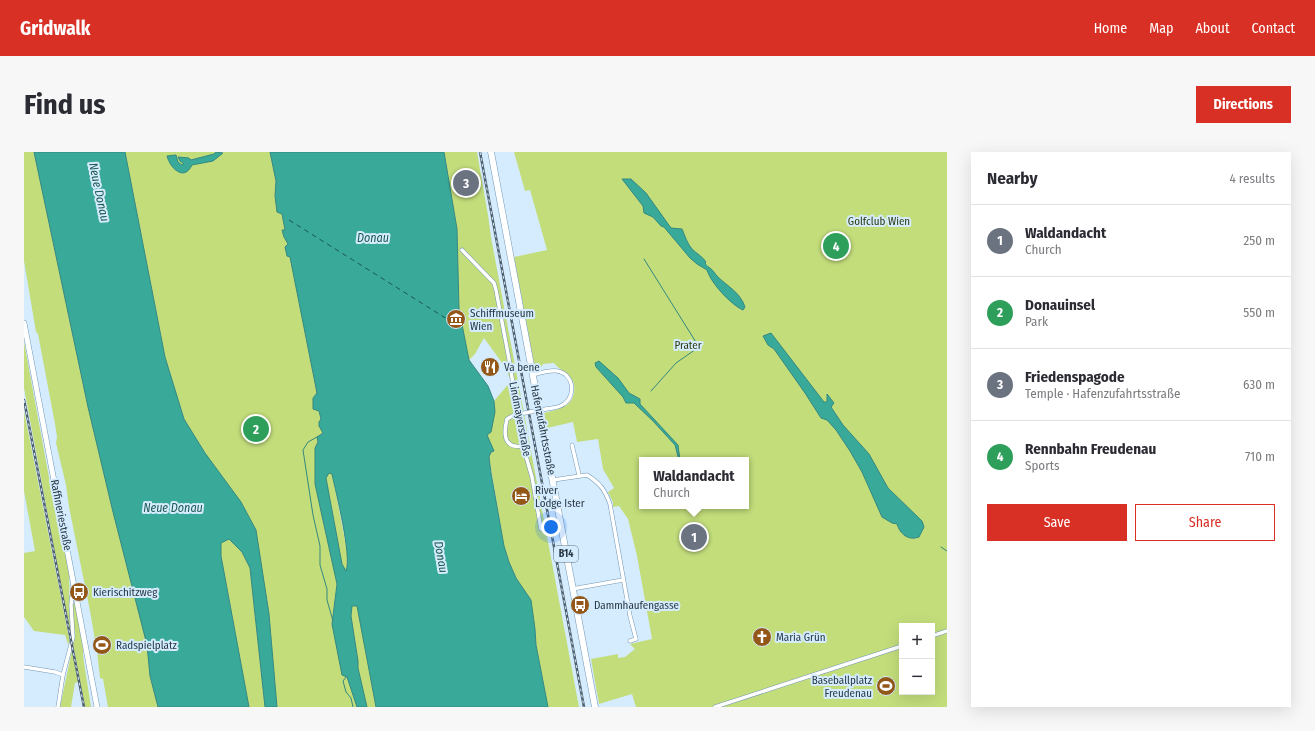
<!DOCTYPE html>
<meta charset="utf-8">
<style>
:root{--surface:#fff;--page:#f7f7f7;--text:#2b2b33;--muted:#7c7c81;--line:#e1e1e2;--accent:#d93025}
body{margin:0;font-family:"Fira Sans Condensed",sans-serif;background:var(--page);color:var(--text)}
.controls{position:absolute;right:12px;bottom:12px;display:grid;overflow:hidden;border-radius:0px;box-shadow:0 4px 16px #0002}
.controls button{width:36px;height:36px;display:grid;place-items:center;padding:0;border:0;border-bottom:1px solid var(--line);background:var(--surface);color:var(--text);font:20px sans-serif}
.you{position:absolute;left:527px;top:375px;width:14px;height:14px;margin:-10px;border:3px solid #fff;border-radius:50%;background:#1a73e8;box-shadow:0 0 0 6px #1a73e833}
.badge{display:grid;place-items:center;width:26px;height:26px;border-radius:50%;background:var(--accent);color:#fff;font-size:13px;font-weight:700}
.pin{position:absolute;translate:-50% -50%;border:2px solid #fff;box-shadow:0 1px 4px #0006}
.popup{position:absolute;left:615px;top:305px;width:110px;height:52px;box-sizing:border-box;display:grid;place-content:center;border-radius:0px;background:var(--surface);filter:drop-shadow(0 1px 3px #0005);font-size:13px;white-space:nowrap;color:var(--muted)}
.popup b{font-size:15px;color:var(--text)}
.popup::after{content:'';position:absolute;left:50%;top:100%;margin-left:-8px;border:8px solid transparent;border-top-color:var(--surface)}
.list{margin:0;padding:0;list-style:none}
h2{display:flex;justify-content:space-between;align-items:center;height:52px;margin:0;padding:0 16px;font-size:17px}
h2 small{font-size:13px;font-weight:400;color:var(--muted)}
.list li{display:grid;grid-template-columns:26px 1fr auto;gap:12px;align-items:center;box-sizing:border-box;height:72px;padding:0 16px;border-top:1px solid var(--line)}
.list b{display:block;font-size:15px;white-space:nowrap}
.list p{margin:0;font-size:13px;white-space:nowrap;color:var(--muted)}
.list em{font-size:13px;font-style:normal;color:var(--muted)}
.actions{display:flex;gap:8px;padding:12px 16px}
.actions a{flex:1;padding:9px 0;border:1px solid var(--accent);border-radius:0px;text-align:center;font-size:14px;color:var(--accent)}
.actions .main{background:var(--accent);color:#fff}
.map{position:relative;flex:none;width:923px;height:555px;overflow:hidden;border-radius:0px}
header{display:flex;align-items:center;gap:24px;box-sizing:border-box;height:56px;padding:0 20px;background:var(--accent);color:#fff}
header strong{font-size:19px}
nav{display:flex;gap:22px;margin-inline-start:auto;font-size:14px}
.intro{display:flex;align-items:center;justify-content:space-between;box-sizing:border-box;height:96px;padding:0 24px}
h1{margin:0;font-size:28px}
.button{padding:10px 18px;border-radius:0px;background:var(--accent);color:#fff;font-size:14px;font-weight:700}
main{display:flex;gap:24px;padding:0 24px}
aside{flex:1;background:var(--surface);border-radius:0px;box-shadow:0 4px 16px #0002}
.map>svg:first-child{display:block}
</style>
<header>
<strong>Gridwalk</strong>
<nav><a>Home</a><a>Map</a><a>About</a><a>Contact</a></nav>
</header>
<div class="intro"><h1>Find us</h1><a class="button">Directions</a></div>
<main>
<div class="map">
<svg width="923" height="555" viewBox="0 0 923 555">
<rect width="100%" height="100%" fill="#d5ecff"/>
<g fill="#c3dd7b" fill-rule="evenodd">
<path d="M0,0H10L64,255L89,360L123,493L126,524L134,555H84L79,527L76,526L73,500L66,459L45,355L42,333L32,291L33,285L31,272L14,182L12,180L0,109Z"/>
<path d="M101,0H246L252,29L251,44L258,61L293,241L289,246L295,258L299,281L291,296V332L313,432L308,472L323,525L333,555H253L245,462L181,301L160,267L141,205Z"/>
<path d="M420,0H453L464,63L467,85L555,555H524L512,493L511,477L507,448L492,426L485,410L480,394L465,305L467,300L470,299L463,283L471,260L470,249L487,229L481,215L460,186L451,202L445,208L435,157L433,77Z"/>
<path d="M490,0H923V555H612L608,542L575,552L567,507L594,502V506L601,505L611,497L606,492L628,487L613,404L604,367L595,354L589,355V350L584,340L590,336L579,317L574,287L553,290L549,270L523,276L520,261C532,258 549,255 550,240C551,234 550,229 546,225C542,219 535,218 530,211L519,212L516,217H511L490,105L523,98L506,38L501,39ZM618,308H722V354H618ZM878,474H908V540H878Z"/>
<path d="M0,190L29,347L33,357L45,421L47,486L0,236Z"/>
<path d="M0,259L46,491L44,492L41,483L10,479L0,465V401L11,399L0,339Z"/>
<path d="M305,321H308L323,399L324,414L322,420L318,412L302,326Z"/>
<path d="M205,387L218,400L226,416L241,555H225L197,404V391Z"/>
<path d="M49,451L51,452C54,469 60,487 59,504L67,555H61L49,492Z"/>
<path d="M328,454H334L352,555H343L334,516V509L327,464Z"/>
<path d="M48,498L54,530L51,531L47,555H36Z"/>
</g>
<g fill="#39aa99" stroke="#348880" fill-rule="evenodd">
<path d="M10,0H101L141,205L160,267L181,301L217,350L232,378L245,462L253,555H241L226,416L218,400L205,387L197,391V404L225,555H134L126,524L123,493L89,360L64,255Z"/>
<path d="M192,0L199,1L189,9L168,13C160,30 146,16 143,4L152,3L154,10L158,13L160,12L156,9L154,5L165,6L167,8L190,2Z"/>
<path d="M246,0H420L433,77L435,157L445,208L464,234L470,249L471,260L467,280L463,283L470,299L467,300L465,305L467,321L480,394L485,410L492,426L507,448L511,477L512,493L524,555H352L333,454H328L327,464L334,509V516L343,555H333L323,525L318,523L308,472L313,432L291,332V296L294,290L293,285L299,281L295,274V270L297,267L295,259L289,257V246L293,241L266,105L263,104L261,95L264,92L260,85L258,78H261L258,62L253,60L251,44L252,29ZM305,321L308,322C312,341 328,403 322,419L318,412L302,326Z"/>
<path d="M598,27H607L622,41L647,76L658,77C661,84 663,91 668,97C673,102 678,104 682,110L681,111C683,115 684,114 687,117C690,119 691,122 693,124C704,135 716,140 721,155L719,158C706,152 687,131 683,118L673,112L666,106L640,75L637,74L629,65L620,61L619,54Z"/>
<path d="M747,181L800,250H803V242L810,251L807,255L819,273L845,302L864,336L898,369L900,375L895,385C884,389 876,382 873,372L868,371L858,365L838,320L826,299L812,278L803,268L797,266L781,241L750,197L744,193L739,184Z"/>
<path d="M575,209L594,226L605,241L616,247V252L654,293L656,308H655L651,293L629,269L610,251H602L599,245L572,215L571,211Z"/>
</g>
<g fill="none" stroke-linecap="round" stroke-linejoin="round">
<g stroke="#348880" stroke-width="1">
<path d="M620,107L675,195L652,211L627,239"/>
<path d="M293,285L284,290L279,298L289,363L296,394V413L303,437V448L309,469"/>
<path d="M917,395L923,399"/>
<path d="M323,524L319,529L322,540L327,546L329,555"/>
</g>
<path stroke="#1a584e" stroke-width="1" stroke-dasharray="5 4" stroke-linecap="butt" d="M265,68L431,172"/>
<g stroke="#7297b3" stroke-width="4.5">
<g id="street">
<path d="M438,98L470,131L472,138L485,207L499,294L508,325L517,377"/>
<path d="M508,223C516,221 525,218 533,219C549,221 553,243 540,252C535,256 528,256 522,257"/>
<path d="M490,263L483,267C479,283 480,297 499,294"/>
<path d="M548,293L555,323"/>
<path d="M529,328L563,323C576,331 581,338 586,352L606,464L612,487L606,489"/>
<path d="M548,437L599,428"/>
<path d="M908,484L923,479"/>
<path d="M0,515L31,520L39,523"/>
<path d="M34,555L39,523L49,485L47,453L49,433"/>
<path d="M691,555L878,494"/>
</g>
</g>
<g stroke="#7297b3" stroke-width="6">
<path id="secondary" d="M0,171L73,555"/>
</g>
<g stroke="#7297b3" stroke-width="7">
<path id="primary" d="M467,0L571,555"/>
</g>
<use href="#street" stroke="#fff" stroke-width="3.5"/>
<use href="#secondary" stroke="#fff" stroke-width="5"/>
<use href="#primary" stroke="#fff" stroke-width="6"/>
<g stroke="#4e5f6d" stroke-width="2.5">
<g id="rail">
<path d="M456,0L560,555"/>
<path d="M0,248L60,555"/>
</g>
</g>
<use href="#rail" stroke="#d5ecff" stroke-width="1" stroke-dasharray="3" stroke-linecap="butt"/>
<g stroke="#7297b3" stroke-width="4.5" stroke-linecap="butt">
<path id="street-bridge" d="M490,263L522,257"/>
</g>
<use href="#street-bridge" stroke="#fff" stroke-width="3.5"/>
</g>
<defs>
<g id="museum-disc" transform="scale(1)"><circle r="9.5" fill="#935718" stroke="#d5ecff"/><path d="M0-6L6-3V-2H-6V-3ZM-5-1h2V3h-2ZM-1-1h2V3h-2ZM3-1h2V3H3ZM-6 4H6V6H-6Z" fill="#fff"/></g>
<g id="restaurant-disc" transform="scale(1)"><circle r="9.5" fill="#935718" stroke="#d5ecff"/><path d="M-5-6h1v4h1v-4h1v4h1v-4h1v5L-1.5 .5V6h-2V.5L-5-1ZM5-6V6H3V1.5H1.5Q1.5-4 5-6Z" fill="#fff"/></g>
<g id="hotel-disc" transform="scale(1)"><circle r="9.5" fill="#935718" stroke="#d5ecff"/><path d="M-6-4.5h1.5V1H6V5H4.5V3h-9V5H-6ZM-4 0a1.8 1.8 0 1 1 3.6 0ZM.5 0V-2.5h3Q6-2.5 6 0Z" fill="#fff"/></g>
<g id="bus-disc" transform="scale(1)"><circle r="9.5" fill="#935718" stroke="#d5ecff"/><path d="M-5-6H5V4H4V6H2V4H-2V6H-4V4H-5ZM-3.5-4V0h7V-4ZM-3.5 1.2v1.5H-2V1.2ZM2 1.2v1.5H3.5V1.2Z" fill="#fff"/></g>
<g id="church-disc" transform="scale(1)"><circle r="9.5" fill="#935718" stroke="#d5ecff"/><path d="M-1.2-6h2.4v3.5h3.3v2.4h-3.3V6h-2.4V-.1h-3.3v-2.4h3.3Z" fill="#fff"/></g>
<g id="stadium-disc" transform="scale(1)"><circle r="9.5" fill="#935718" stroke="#d5ecff"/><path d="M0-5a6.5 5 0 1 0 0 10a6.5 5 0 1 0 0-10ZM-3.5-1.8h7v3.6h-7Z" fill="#fff"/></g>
</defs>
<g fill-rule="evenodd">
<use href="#museum-disc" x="432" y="167"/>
<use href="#restaurant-disc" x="466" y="215"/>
<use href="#hotel-disc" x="497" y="344"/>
<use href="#bus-disc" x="55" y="440"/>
<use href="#bus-disc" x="556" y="453"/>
<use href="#church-disc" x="738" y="485"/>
<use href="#stadium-disc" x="78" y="493"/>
<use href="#stadium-disc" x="862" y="534"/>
</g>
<g text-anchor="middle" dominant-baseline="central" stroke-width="4" stroke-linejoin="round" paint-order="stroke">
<rect fill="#d5ecff" stroke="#5c6e7c" stroke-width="1" x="530" y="394" width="24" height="16" rx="3"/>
<g font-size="10" font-weight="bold" fill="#283844">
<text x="542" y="402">B14</text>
</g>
<g font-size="11" fill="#303a10" stroke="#d5ecff">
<text x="855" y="69">Golfclub Wien</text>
<text x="664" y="193">Prater</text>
</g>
<g font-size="11" fill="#283844" stroke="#d5ecff" text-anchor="start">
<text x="446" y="161">Schiffmuseum<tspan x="446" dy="13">Wien</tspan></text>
<text x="480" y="215">Va bene</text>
<text x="511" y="338">River<tspan x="511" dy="13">Lodge Ister</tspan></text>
<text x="69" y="440">Kierischitzweg</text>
<text x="570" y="453">Dammhaufengasse</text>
<text x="752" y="485">Maria Grün</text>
<text x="92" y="493">Radspielplatz</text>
<text x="848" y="528" text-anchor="end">Baseballplatz<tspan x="848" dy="13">Freudenau</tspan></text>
</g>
<g font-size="11" fill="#283844" stroke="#d5ecff">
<text transform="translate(496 267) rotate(79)">Lindmayerstraße</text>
<text transform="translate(519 278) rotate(79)">Hafenzufahrtsstraße</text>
<text transform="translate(37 363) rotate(79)">Raffineriestraße</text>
</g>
<g font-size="12" font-style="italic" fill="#1a584e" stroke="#d5ecff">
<text transform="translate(75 40) rotate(78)">Neue Donau</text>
<text x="349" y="86">Donau</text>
<text x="149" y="356">Neue Donau</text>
<text transform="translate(417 405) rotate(80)">Donau</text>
</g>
</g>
</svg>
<div class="controls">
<button>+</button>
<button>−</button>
</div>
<div class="you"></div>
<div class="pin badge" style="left:670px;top:385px;background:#6b7280">1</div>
<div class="popup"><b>Waldandacht</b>Church</div>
<div class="pin badge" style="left:232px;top:277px;background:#2e9e5b">2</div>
<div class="pin badge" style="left:442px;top:31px;background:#6b7280">3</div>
<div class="pin badge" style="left:812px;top:94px;background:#2e9e5b">4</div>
</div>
<aside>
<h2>Nearby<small>4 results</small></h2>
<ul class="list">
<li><span class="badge" style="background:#6b7280">1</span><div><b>Waldandacht</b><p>Church</p></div><em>250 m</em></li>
<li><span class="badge" style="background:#2e9e5b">2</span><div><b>Donauinsel</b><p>Park</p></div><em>550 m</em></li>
<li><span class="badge" style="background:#6b7280">3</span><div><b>Friedenspagode</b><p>Temple · Hafenzufahrtsstraße</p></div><em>630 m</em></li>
<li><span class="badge" style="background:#2e9e5b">4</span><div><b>Rennbahn Freudenau</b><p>Sports</p></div><em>710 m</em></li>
</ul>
<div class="actions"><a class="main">Save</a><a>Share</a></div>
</aside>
</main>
